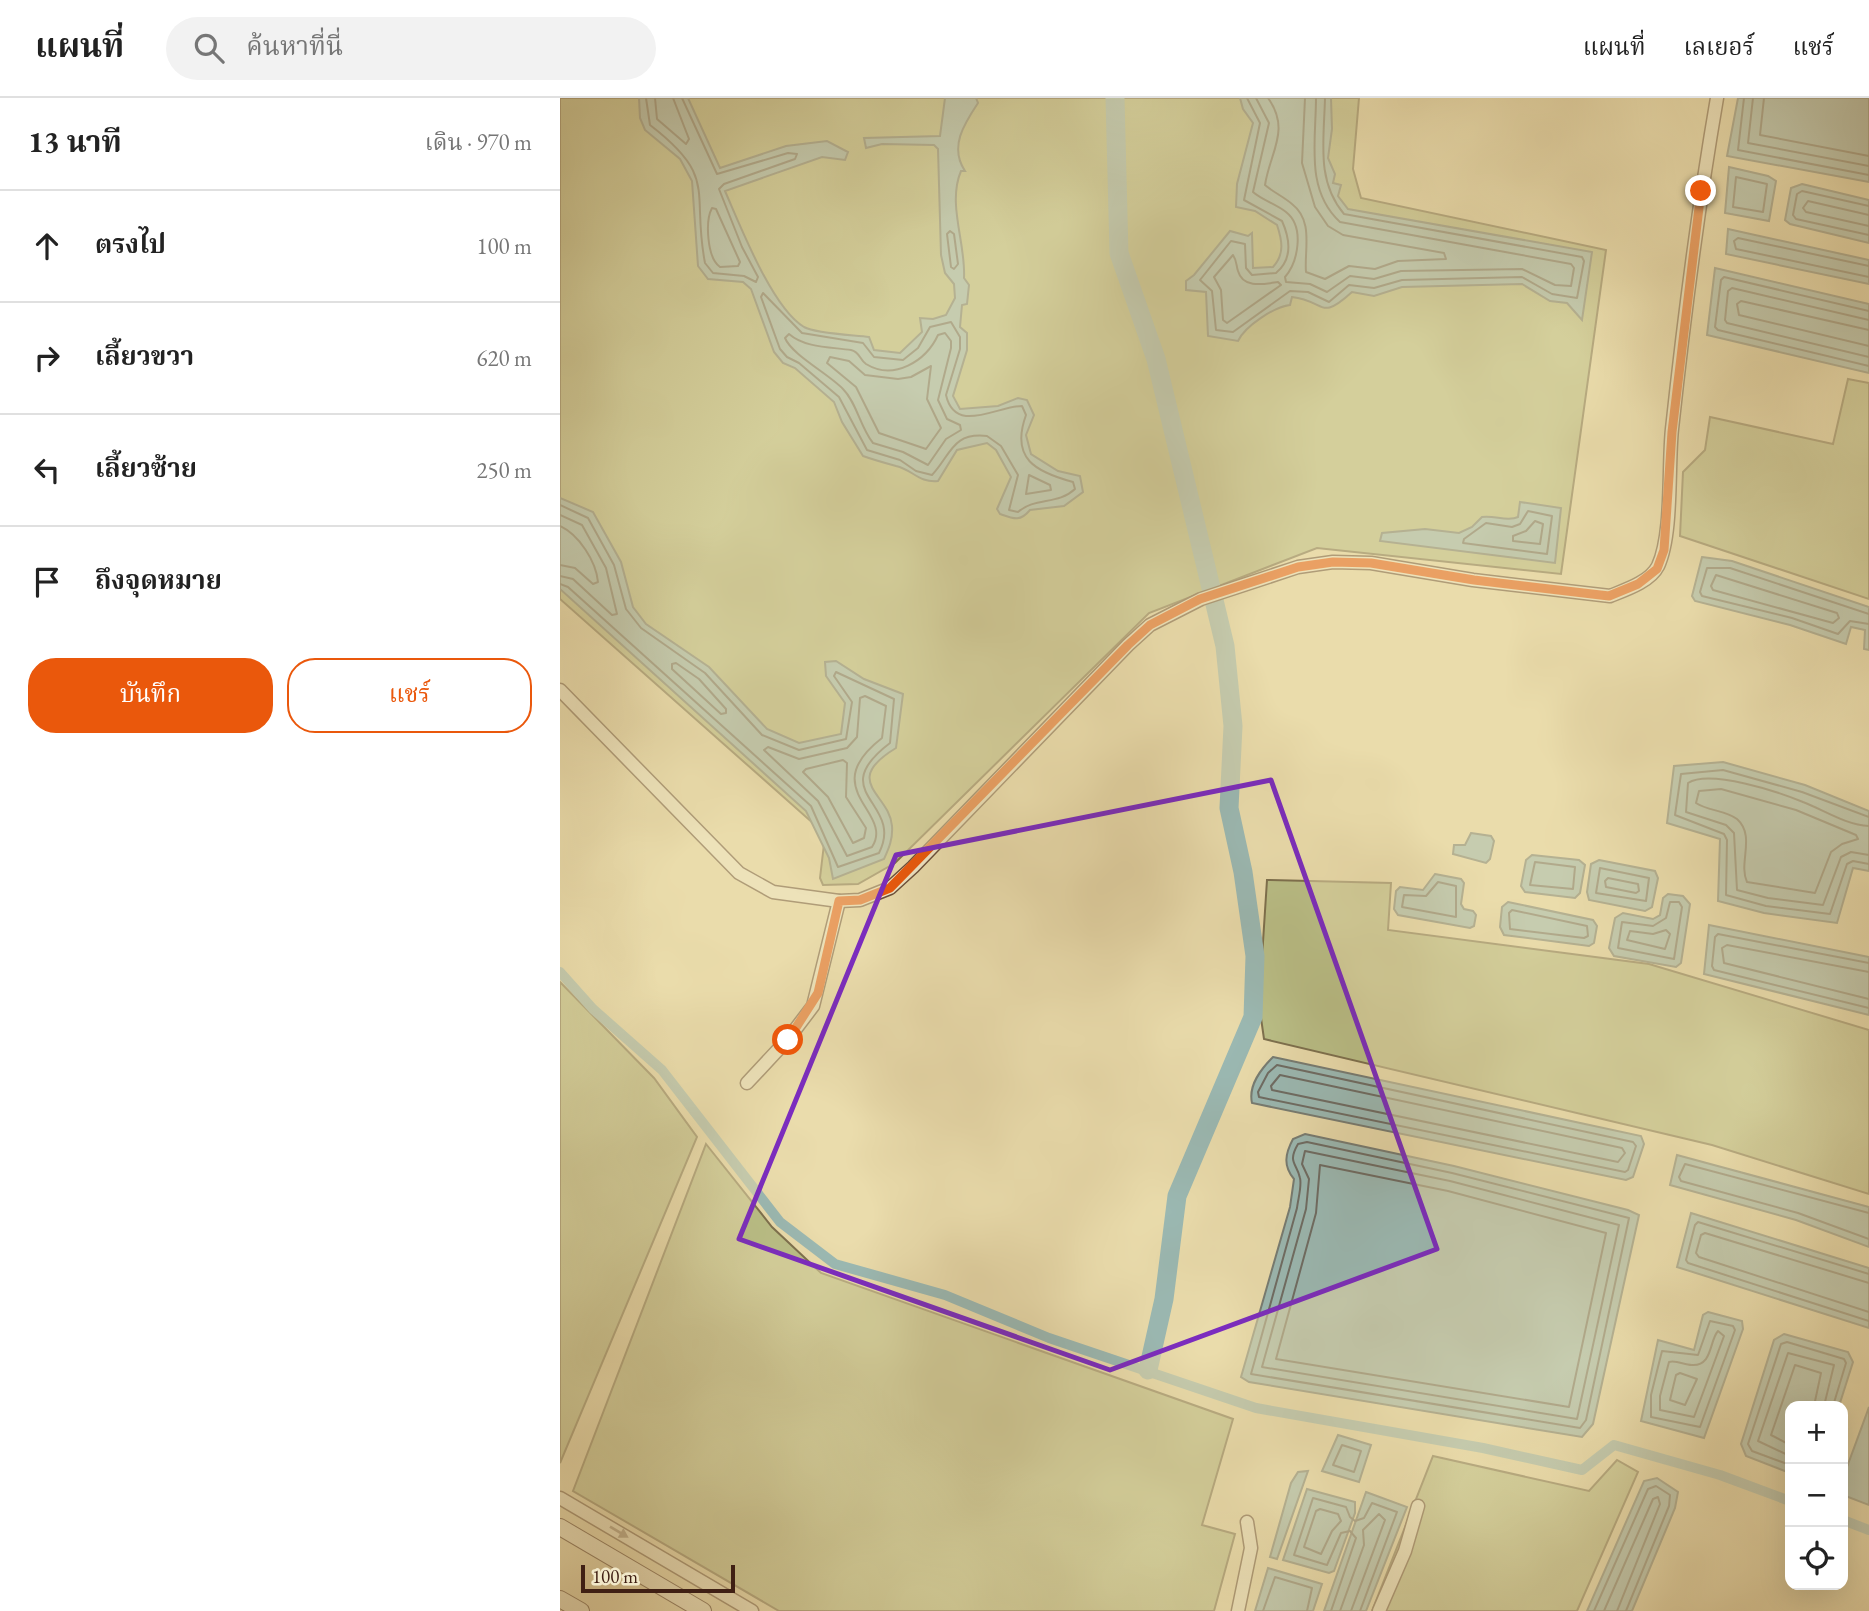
<!DOCTYPE html>
<html lang="th">
<meta charset="utf-8">
<style>
:root{--surface:#fff;--page:#f2f2f2;--text:#222;--muted:#767676;--line:#e0e0e0;--accent:#ea580c}
body{margin:0;font-family:"EB Garamond","Noto Serif Thai",serif;background:var(--page);color:var(--text)}
.controls{position:absolute;right:21px;bottom:21px;display:grid;overflow:hidden;border-radius:14px;box-shadow:0 7px 28px #0002}
.controls button{width:63px;height:63px;display:grid;place-items:center;padding:0;border:0;border-bottom:2px solid var(--line);background:var(--surface);color:var(--text);font:35px sans-serif}
.scale{position:absolute;left:21px;bottom:18px;width:154px;box-sizing:border-box;padding-left:7px;border:4px solid #402014;border-top:0;font-size:19px;line-height:24px;white-space:nowrap;color:#402014;-webkit-text-stroke:5px #f1e8c9;paint-order:stroke}
.stop{position:absolute;width:21px;height:21px;margin:-16px;border:5px solid #ea580c;border-radius:50%;background:#fff}
.stop.end{background:#ea580c;border-color:#fff;box-shadow:0 2px 7px #0008}
.list{margin:0;padding:0;list-style:none}
h2{display:flex;justify-content:space-between;align-items:center;height:91px;margin:0;padding:0 28px;font-size:30px}
h2 small{font-size:23px;font-weight:400;color:var(--muted)}
.list li{display:grid;grid-template-columns:46px 1fr auto;gap:21px;align-items:center;box-sizing:border-box;height:112px;padding:0 28px;border-top:2px solid var(--line)}
.list b{display:block;font-size:26px;white-space:nowrap}
.list em{font-size:23px;font-style:normal;color:var(--muted)}
.actions{display:flex;gap:14px;padding:21px 28px}
.actions a{flex:1;padding:16px 0;border:2px solid var(--accent);border-radius:28px;text-align:center;font-size:24px;color:var(--accent)}
.actions .main{background:var(--accent);color:#fff}
.icon{flex:none;width:38px;height:38px;fill:none;stroke:currentColor;stroke-width:2;stroke-linecap:round;stroke-linejoin:round}
.map{position:relative;flex:none;width:1309px;height:1513px;overflow:hidden}
header{display:flex;align-items:center;gap:42px;box-sizing:border-box;height:98px;padding:0 35px;background:var(--surface);border-bottom:2px solid var(--line)}
header strong{font-size:33px}
nav{display:flex;gap:38px;margin-inline-start:auto;font-size:24px}
.search{width:490px;height:63px;background:var(--page);display:flex;align-items:center;gap:18px;box-sizing:border-box;padding:0 24px;border-radius:38px;color:var(--muted);font-size:26px}
main{display:flex}
aside{flex:1;background:var(--surface)}
.map>svg:first-child{display:block}
</style>
<header>
<strong>แผนที่</strong>
<div class="search"><svg class="icon" aria-label="search" viewBox="0 0 24 24"><circle cx="10" cy="10" r="6"/><path d="M15 15l6 6"/></svg>ค้นหาที่นี่</div>
<nav><a>แผนที่</a><a>เลเยอร์</a><a>แชร์</a></nav>
</header>
<main>
<aside>
<h2>13 นาที<small>เดิน · 970 m</small></h2>
<ul class="list">
<li><svg class="icon" aria-label="ahead" viewBox="0 0 24 24"><path d="M12 20V5M6 11l6-6 6 6"/></svg><div><b>ตรงไป</b></div><em>100 m</em></li>
<li><svg class="icon" aria-label="right" viewBox="0 0 24 24"><path d="M7 20v-9h11M14 6l5 5-5 5"/></svg><div><b>เลี้ยวขวา</b></div><em>620 m</em></li>
<li><svg class="icon" aria-label="left" viewBox="0 0 24 24"><path d="M17 20v-9H6M10 6l-5 5 5 5"/></svg><div><b>เลี้ยวซ้าย</b></div><em>250 m</em></li>
<li><svg class="icon" aria-label="arrive" viewBox="0 0 24 24"><path d="M6 21V4h12l-3 4 3 4H6"/></svg><div><b>ถึงจุดหมาย</b></div></li>
</ul>
<div class="actions"><a class="main">บันทึก</a><a>แชร์</a></div>
</aside>
<div class="map">
<svg width="1309" height="1513" viewBox="0 0 1309 1513">
<rect width="100%" height="100%" fill="#eadcac"/>
<filter id="stains"><feTurbulence type="fractalNoise" baseFrequency=".00286" numOctaves="4"/><feColorMatrix values="0 0 0 0 .2 0 0 0 0 .09 0 0 0 0 .02 0 0 0 .5 -.17"/></filter>
<radialGradient id="worn" r=".72"><stop offset=".6" stop-color="#630" stop-opacity="0"/><stop offset="1" stop-color="#630" stop-opacity=".3"/></radialGradient>
<g fill="#babf87" stroke="#7d704e" stroke-width="2">
<path d="M0,0H799L793,71L801,100L1046,152L1001,476L757,450L589,515L335,765L298,786L263,787L260,780L264,746L254,726L0,501Z"/>
<path d="M1288,281L1309,285V501L1120,438L1123,374L1145,352L1150,319L1273,346Z"/>
<path d="M707,782L831,785L828,832L1089,866L1309,932V1096L1152,1047L704,941L699,906Z"/>
<path d="M0,884L94,980L137,1039L0,1365Z"/>
<path d="M146,1046L212,1129L261,1175L673,1321L642,1427L675,1436L654,1513H219L13,1393Z"/>
<path d="M873,1358L1029,1393L1057,1362L1078,1374L1017,1513H812Z"/>
</g>
<g fill="#9bb9b3" stroke="#777c73" stroke-width="2">
<path d="M79,0H128L160,70L226,48L267,43L288,54L285,62L262,59L165,93C180,127 212,210 244,229C257,236 294,237 309,239L314,252L340,255L362,234L360,220L373,221L386,217L395,200L394,186L385,175L381,157L378,51L374,47L322,46L306,50L304,40L380,38L385,0H416L418,5C404,26 389,49 405,73H401C387,106 406,145 404,180L409,187L407,206L402,207L400,229L407,235V252L393,298L400,311L438,308L458,300L467,302L474,317L466,337L471,356L498,373L520,378L523,394L504,408L470,412C460,424 454,421 440,416L437,411L451,379L436,352L427,345L397,352L378,383C359,385 353,372 336,368C325,365 314,362 303,358L282,324L274,304L235,270L223,265L214,254L191,191L183,184L148,181L138,168L132,83L120,61L85,32L80,20Z"/>
<path d="M680,0H771L772,31L768,60L775,76L773,85L781,87L778,98L788,111L1032,154L1022,222L1007,205L990,203L962,186L842,189L814,198L792,194C759,224 766,203 732,199L730,207C714,209 685,228 678,243L648,238L646,194L626,192V183L634,177L670,133L688,138L692,135L693,170L713,169C725,156 722,142 717,127L695,113L676,109L677,86L693,25L683,11Z"/>
<path d="M1178,0H1309V84L1167,58Z"/>
<path d="M1169,69L1208,78L1216,83L1209,123L1165,115Z"/>
<path d="M1242,86L1309,102V145L1230,126L1225,122L1231,90Z"/>
<path d="M1168,131L1309,162V186L1166,156Z"/>
<path d="M1155,170L1309,206V275L1147,237Z"/>
<path d="M0,400L33,414L61,464L73,509L86,526L149,569L207,631L239,645L281,636L285,605L266,578L265,564L276,563L304,581L343,596L336,650C280,684 330,696 332,728C333,741 329,750 324,761L273,781L269,760L246,713L0,491Z"/>
<path d="M960,404L1001,410L995,465L820,443L822,435L865,431L899,435L912,429L922,419C934,417 948,424 958,419Z"/>
<path d="M1142,459L1172,463L1309,509V552L1304,551L1305,532L1291,529L1286,546L1230,527L1135,503L1132,498Z"/>
<path d="M1163,664L1245,687L1309,713V773L1293,770L1277,825L1204,815L1158,803L1160,741L1107,725L1114,668Z"/>
<path d="M911,735L931,738L934,743L930,761L926,765L893,756L894,747H905Z"/>
<path d="M972,757L1019,762L1025,767L1020,795L1015,800L965,794L961,788L966,762Z"/>
<path d="M1039,762L1095,773L1098,780L1092,809L1085,813L1029,802L1027,794L1031,766Z"/>
<path d="M875,776L901,781L904,785L901,806L904,811L913,813L916,817L914,828L910,830L838,817L834,811L836,793L840,789L863,792Z"/>
<path d="M1108,796L1123,798L1130,806L1121,865L1116,869L1054,858L1049,850L1055,820L1063,815L1093,821L1100,817L1103,800Z"/>
<path d="M948,804L1033,822L1037,828L1034,845L1029,848L944,837L940,829L942,809Z"/>
<path d="M1149,827L1309,859V917L1144,876Z"/>
<path d="M713,959L1081,1038L1084,1046L1073,1079L1066,1082L692,1005C688,987 701,971 713,959Z"/>
<path d="M745,1036L894,1068L1068,1112L1079,1117L1033,1326L1022,1339L689,1284L681,1279L730,1109L734,1081C723,1068 725,1056 733,1041Z"/>
<path d="M1117,1057L1309,1109V1149L1236,1122L1110,1087Z"/>
<path d="M1131,1115L1309,1170V1230L1117,1169Z"/>
<path d="M1148,1214L1182,1223L1183,1231L1144,1340L1081,1323L1098,1242L1134,1252L1143,1217Z"/>
<path d="M1224,1236L1288,1254L1293,1264L1279,1308H1230V1375L1186,1358L1181,1346L1214,1242Z"/>
<path d="M1309,1309V1407L1283,1397V1380Z"/>
<path d="M778,1337L811,1347L799,1384L762,1373Z"/>
<path d="M748,1373L717,1461L710,1459L731,1385L738,1374Z"/>
<path d="M1097,1380L1118,1394L1115,1410L1072,1513H1027L1084,1383Z"/>
<path d="M747,1391L795,1404V1415L774,1473L769,1475L723,1462Z"/>
<path d="M806,1394L847,1409L806,1513H764Z"/>
<path d="M708,1470L762,1486L753,1513H695Z"/>
</g>
<g fill="none" stroke-linecap="round" stroke-linejoin="round">
<g stroke="#6e6c64" stroke-width="2">
<path d="M86,0L90,27C159,80 131,93 145,165L153,175L184,178L196,184L198,179L182,149L159,91L164,86L235,61L237,56L228,55L157,76L122,0"/>
<path d="M95,0L97,21L126,46L129,41L113,0"/>
<path d="M687,0L700,25L684,102L722,123C730,141 733,161 716,175L692,177L686,170L685,146L671,143L640,182L652,193L656,232L673,234L730,193L748,194L769,204L789,187L814,190L842,182L962,179L992,196L1017,200L1024,163L1022,159L784,116C756,83 764,43 765,0"/>
<path d="M696,0L709,25L693,94C702,102 716,106 726,114C745,129 738,164 725,179L726,184L750,186L767,194L790,178L814,181L841,173L962,171L995,187L1011,188L1014,170L1011,166L780,124C745,92 756,43 756,0"/>
<path d="M708,0C731,32 710,54 705,87C713,94 724,99 732,106C754,123 744,152 746,174L765,181L789,168L815,171L838,163L886,161L884,155L783,137L768,128L755,109L742,65L745,0"/>
<path d="M1184,0L1178,52L1309,77"/>
<path d="M1193,0L1188,45L1309,68"/>
<path d="M1204,0L1200,37L1309,58"/>
<path d="M1176,79L1207,86L1203,114L1173,109Z"/>
<path d="M1309,108L1242,93L1237,96L1233,117L1236,121L1309,137"/>
<path d="M152,110L156,111L180,164L178,168L160,169C147,160 145,123 152,110Z"/>
<path d="M1309,117L1248,103L1243,110L1246,114L1309,128"/>
<path d="M390,133L394,136L398,166L394,171L391,169L387,136Z"/>
<path d="M673,157C677,163 676,167 678,173C683,191 704,186 718,184L721,187L667,225L663,222L661,192L654,179Z"/>
<path d="M1309,168L1178,140L1174,143L1176,151L1309,179"/>
<path d="M203,195L242,235L303,245L314,259L343,262L358,250L370,229L391,224L400,239V251L386,297C395,337 437,308 462,308L466,317C450,361 476,374 513,384L515,391C498,407 475,399 458,414L449,412L458,377L441,348L427,338C392,334 391,357 372,377L356,373L340,362L307,352L279,299L239,265L227,259L220,251L201,199Z"/>
<path d="M1309,213L1164,179L1161,182L1155,229L1158,232L1309,268"/>
<path d="M1309,222L1172,190L1168,193L1165,222L1167,225L1309,259"/>
<path d="M1309,232L1181,203L1177,206L1179,217L1309,248"/>
<path d="M229,236C245,250 271,249 291,252C300,254 299,261 306,266C334,283 366,263 378,237L385,235L391,243V250L378,302L387,321L400,327L401,332L386,341L368,367L343,354L313,345C300,329 297,305 283,291C269,276 232,257 225,240Z"/>
<path d="M270,259L289,263L305,277L338,281L351,279L371,268L367,301L381,330L366,351L319,335L296,289L267,265Z"/>
<path d="M469,377L490,387L491,392L466,396Z"/>
<path d="M0,407L28,420L54,467L66,511L81,530L145,575L202,637L239,652L286,641L292,604L274,578L276,574L334,601L330,645C263,696 345,704 319,755L278,769L251,708L8,489L0,486"/>
<path d="M968,413L992,418L987,456L903,445L904,441L926,425L952,429L960,426Z"/>
<path d="M0,417L22,427L46,470L57,516L52,517L13,481L0,478"/>
<path d="M975,423L983,426L980,446L953,443V438L966,433Z"/>
<path d="M0,428C19,437 36,463 38,484L33,486L15,470L0,467"/>
<path d="M1156,477L1277,515L1279,520L1273,525L1153,492L1151,488Z"/>
<path d="M1309,516L1170,470H1147L1140,494L1142,498L1232,520L1278,536L1290,523L1309,526"/>
<path d="M112,566L116,565L139,581L166,611V615L161,616L112,571Z"/>
<path d="M305,598L326,608L322,640C255,692 335,714 312,749L287,758L258,703L204,652L208,649L239,661L287,650L297,639L300,600Z"/>
<path d="M283,662L287,665L286,699L306,730L304,740L293,745L268,699L243,674L246,671Z"/>
<path d="M1161,691L1236,712L1296,737L1298,741L1282,746L1271,754L1255,795L1187,784C1178,765 1196,738 1177,721C1165,712 1148,713 1136,705L1139,693Z"/>
<path d="M1309,719L1242,694L1163,672L1121,676L1115,717L1164,736L1167,742L1166,797L1206,808L1270,816L1287,766L1293,763L1309,766"/>
<path d="M1309,728C1286,727 1264,712 1243,704C1219,694 1150,671 1128,685L1126,714L1166,727L1174,735L1177,792L1208,800L1263,807L1281,759L1291,754L1309,757"/>
<path d="M975,764L1015,769L1013,791L970,787Z"/>
<path d="M1040,770L1089,780L1086,803L1036,795Z"/>
<path d="M1048,780L1078,786L1079,793L1076,795L1046,789L1045,783Z"/>
<path d="M878,784L896,788V819L842,809L844,797L866,798Z"/>
<path d="M1110,804H1119L1122,809L1114,861L1058,850L1062,824L1093,828L1106,820Z"/>
<path d="M952,812L1027,828L1028,838L1024,840L950,831L949,815Z"/>
<path d="M1106,832L1110,836L1105,851L1067,842L1070,833L1093,836Z"/>
<path d="M1309,865L1158,836L1155,839L1152,868L1154,872L1309,910"/>
<path d="M1309,874L1167,847L1162,850L1164,865L1309,901"/>
<path d="M717,967L1073,1044L1076,1048L1068,1072L1065,1074L699,999L698,994L708,975Z"/>
<path d="M720,977L1062,1050L1065,1055L1058,1064L712,992L711,988Z"/>
<path d="M747,1044L892,1075L1069,1120L1026,1322L1020,1330L691,1276L737,1110C738,1101 742,1088 740,1080C737,1065 727,1065 738,1046Z"/>
<path d="M745,1053L890,1083L1059,1127L1017,1321L702,1269L746,1111L749,1081L742,1066Z"/>
<path d="M760,1067L888,1093L1046,1135L1009,1309L716,1261L756,1115Z"/>
<path d="M1309,1115L1125,1066L1119,1079L1121,1083L1238,1115L1309,1141"/>
<path d="M1309,1176L1138,1124L1135,1127L1126,1162L1128,1165L1309,1223"/>
<path d="M1309,1185L1145,1135L1141,1137L1136,1155L1139,1159L1309,1214"/>
<path d="M1150,1223L1173,1228L1175,1232L1140,1329L1091,1319V1297L1102,1253L1138,1257Z"/>
<path d="M1158,1233L1164,1238L1134,1319L1100,1312V1298L1109,1264C1117,1262 1124,1267 1132,1267C1153,1268 1149,1243 1158,1233Z"/>
<path d="M1120,1275L1137,1281L1125,1307L1110,1302L1116,1277Z"/>
<path d="M782,1347L801,1353L794,1374L773,1367Z"/>
<path d="M1230,1347L1211,1337L1235,1267L1261,1275L1254,1308"/>
<path d="M1230,1358L1198,1343L1228,1255L1274,1267L1264,1308"/>
<path d="M1230,1367L1192,1353L1188,1346L1221,1246L1227,1244L1284,1261L1286,1265L1273,1308"/>
<path d="M760,1411L778,1416L781,1423L772,1433L761,1456L744,1449L756,1413Z"/>
<path d="M703,1513L715,1479L752,1490L747,1513"/>
<path d="M771,1513L796,1440L790,1433L781,1435L767,1467L734,1457L753,1400L786,1409L790,1419L795,1423L804,1420L812,1405L837,1414L800,1513"/>
<path d="M780,1513L804,1447L803,1432L819,1416L825,1422L791,1513"/>
<path d="M1034,1513L1088,1391L1096,1388L1110,1397L1109,1408L1066,1513"/>
<path d="M1044,1513L1093,1401L1098,1399L1100,1406L1057,1513"/>
</g>
<g stroke="#9bb9b3" stroke-width="10">
<path d="M0,874L33,911L102,972L220,1124L275,1166L385,1197L489,1240L696,1310L923,1350L1022,1372L1054,1347L1160,1377L1230,1403"/>
<path d="M1283,1422L1309,1432"/>
</g>
<path stroke="#9bb9b3" stroke-width="19" d="M555,0L559,155L596,261L665,548L673,628L669,710L683,774L695,858L693,919L617,1098L604,1201L588,1272"/>
<g stroke="#6a4f3a" stroke-width="15">
<g id="street">
<path d="M0,592L179,775L213,794L279,803L300,802L330,790L353,769L568,547L590,527L641,501L738,469L773,464L811,465L913,482L1050,498C1065,492 1090,484 1098,468C1113,436 1108,368 1112,331C1124,220 1138,110 1157,0"/>
<path d="M187,985L228,941L253,908L279,803"/>
<path d="M0,1400L192,1513"/>
<path d="M678,1513L691,1450L687,1424"/>
<path d="M819,1513L845,1453L858,1408"/>
</g>
</g>
<g stroke="#402014" stroke-width="18">
<g id="secondary">
<path d="M0,1429L143,1513"/>
<path d="M0,1501L21,1513"/>
</g>
</g>
<use href="#street" stroke="#f1e8c9" stroke-width="12"/>
<use href="#secondary" stroke="#f1e8c9" stroke-width="16"/>
</g>
<defs><path id="oneway-solid" d="M-6-.8H1V-3.2L6.5 0L1 3.2V.8H-6Z" transform="scale(1.75)"/></defs>
<use fill="#98846e" href="#oneway-solid" transform="translate(59 1434) rotate(31)"/>
<g fill="none" stroke-linecap="round" stroke-linejoin="round">
<path stroke="#ea580c" stroke-width="9" d="M228,942L258,895L279,803L300,802L330,790L568,547L590,527L640,501L738,469L773,464L811,465L914,482L1049,498L1078,486L1097,471L1104,452L1112,334L1141,93"/>
</g>
<path d="M0 0H1309V1513H0ZM711,682L877,1151L550,1272L179,1141L336,757Z" fill="#eadcac" fill-opacity=".55" fill-rule="evenodd"/>
<path fill="none" stroke="#7b2cbf" stroke-width="5" stroke-linejoin="round" d="M711,682L877,1151L550,1272L179,1141L336,757Z"/>
<rect width="100%" height="100%" filter="url(#stains)"/>
<rect width="100%" height="100%" fill="url(#worn)"/>
</svg>
<div class="controls">
<button>+</button>
<button>−</button>
<button><svg class="icon" aria-label="locate" viewBox="0 0 24 24"><circle cx="12" cy="12" r="6"/><path d="M12 2v4M12 18v4M2 12h4M18 12h4"/></svg></button>
</div>
<div class="scale">100 m</div>
<div class="stop" style="left:228px;top:942px"></div>
<div class="stop end" style="left:1141px;top:93px"></div>
</div>
</main>
